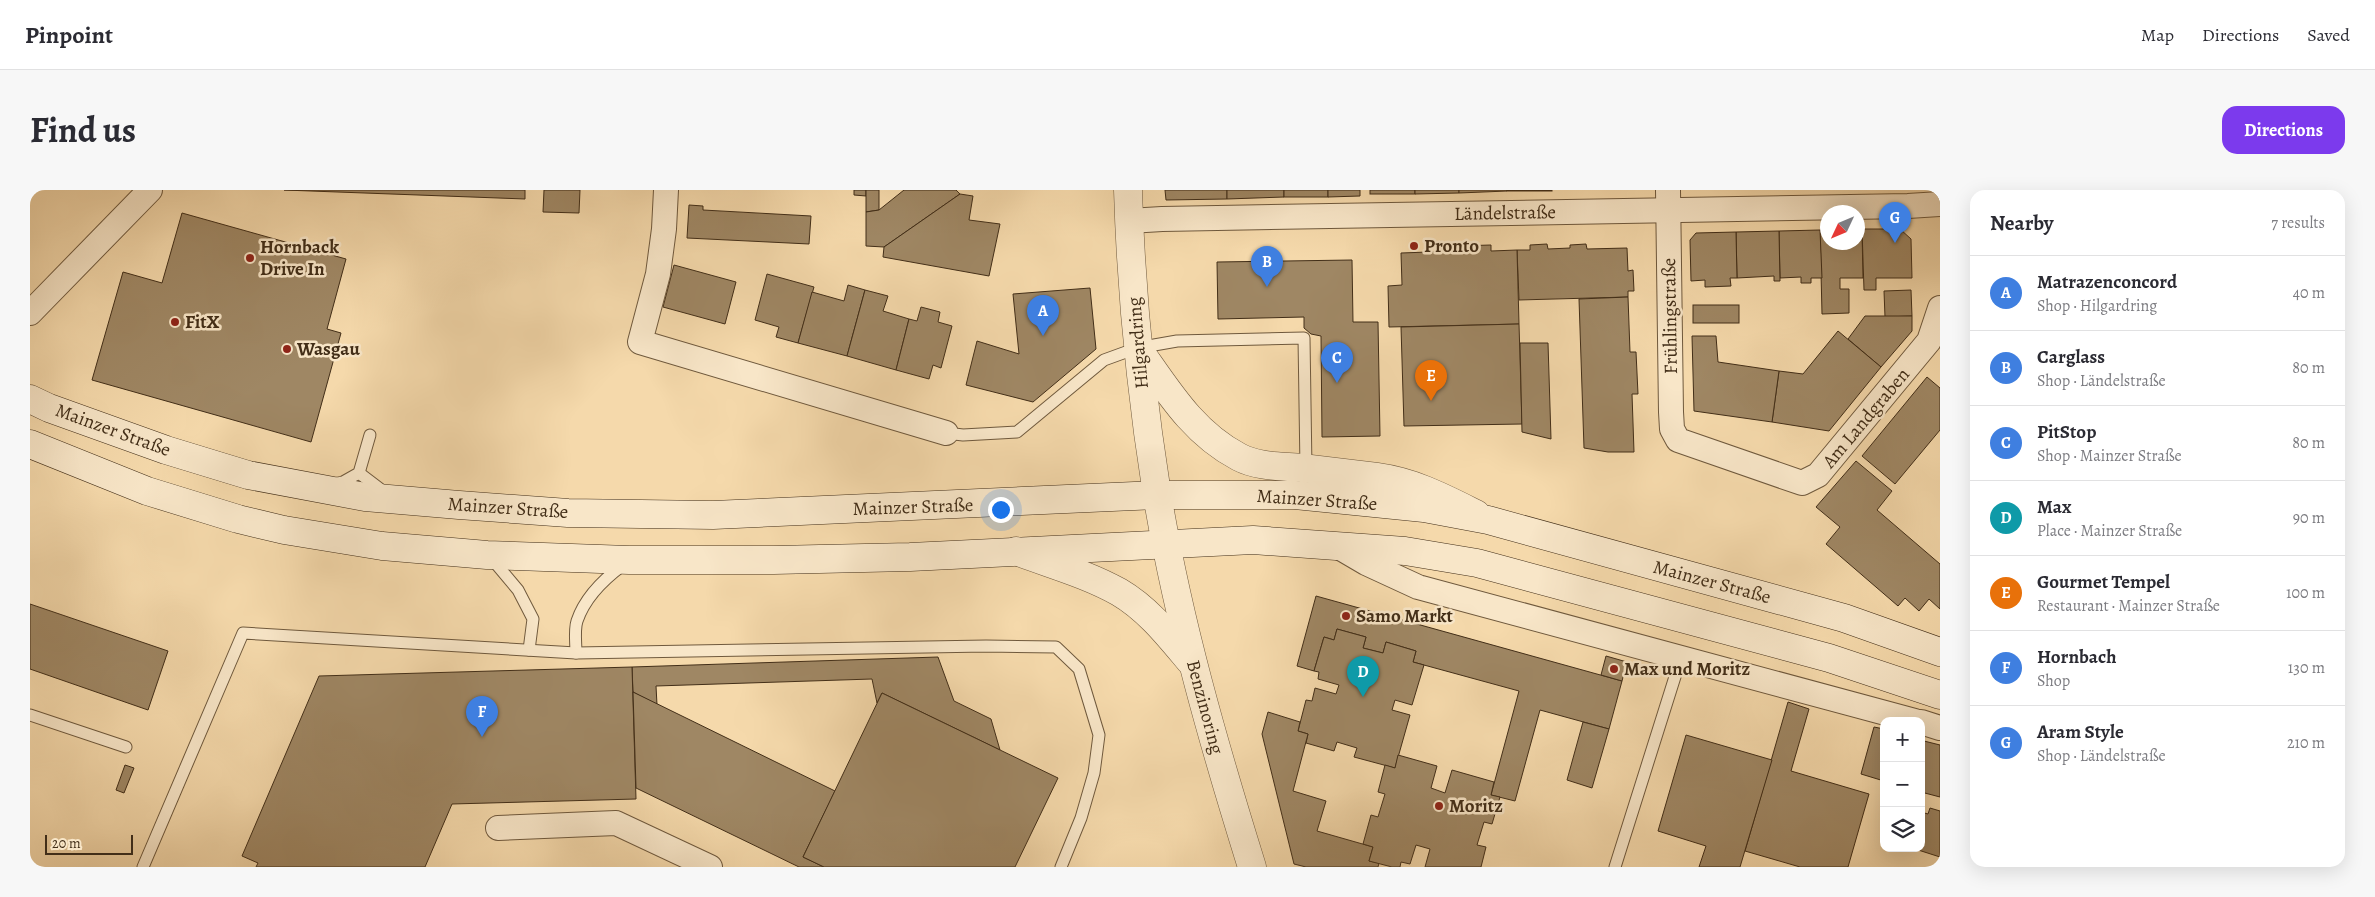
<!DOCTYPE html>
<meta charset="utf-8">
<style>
:root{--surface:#fff;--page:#f7f7f7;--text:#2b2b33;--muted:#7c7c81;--line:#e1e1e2;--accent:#7c3aed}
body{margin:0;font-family:Alegreya,serif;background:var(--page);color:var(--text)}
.controls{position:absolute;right:15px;bottom:15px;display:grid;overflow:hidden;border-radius:10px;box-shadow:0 5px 20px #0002}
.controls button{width:45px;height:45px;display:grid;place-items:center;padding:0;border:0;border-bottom:1px solid var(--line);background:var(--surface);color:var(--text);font:25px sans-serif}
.compass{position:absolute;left:1790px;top:15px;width:45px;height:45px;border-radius:50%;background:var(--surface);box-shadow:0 5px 20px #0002;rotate:226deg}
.scale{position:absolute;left:15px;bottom:12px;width:88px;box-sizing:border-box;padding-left:5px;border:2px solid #422e18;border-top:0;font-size:14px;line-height:18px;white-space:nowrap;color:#422e18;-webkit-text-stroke:4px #f8e6c8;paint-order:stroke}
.you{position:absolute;left:970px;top:319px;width:18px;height:18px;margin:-12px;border:4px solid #fff;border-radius:50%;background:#1a73e8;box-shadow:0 0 0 8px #1a73e833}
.badge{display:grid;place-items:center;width:32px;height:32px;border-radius:50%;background:var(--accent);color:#fff;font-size:16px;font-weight:700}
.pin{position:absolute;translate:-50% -41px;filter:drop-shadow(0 1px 2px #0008)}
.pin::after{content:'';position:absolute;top:26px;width:18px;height:15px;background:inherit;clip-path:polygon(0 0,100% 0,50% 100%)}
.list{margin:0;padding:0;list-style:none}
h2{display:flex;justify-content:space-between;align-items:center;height:65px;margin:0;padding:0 20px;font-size:21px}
h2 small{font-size:16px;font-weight:400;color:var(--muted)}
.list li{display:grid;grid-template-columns:32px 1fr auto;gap:15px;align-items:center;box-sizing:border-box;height:75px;padding:0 20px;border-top:1px solid var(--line)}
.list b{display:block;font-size:19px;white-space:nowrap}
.list p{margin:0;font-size:16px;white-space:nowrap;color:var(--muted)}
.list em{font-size:16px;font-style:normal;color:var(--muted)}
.icon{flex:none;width:28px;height:28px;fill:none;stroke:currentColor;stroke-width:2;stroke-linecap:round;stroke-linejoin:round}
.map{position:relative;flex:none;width:1910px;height:677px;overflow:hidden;border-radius:15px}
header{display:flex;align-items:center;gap:30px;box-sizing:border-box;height:70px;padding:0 25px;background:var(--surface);border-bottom:1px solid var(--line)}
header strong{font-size:24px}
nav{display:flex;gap:28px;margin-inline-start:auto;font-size:18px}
.intro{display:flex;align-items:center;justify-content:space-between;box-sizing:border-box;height:120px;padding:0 30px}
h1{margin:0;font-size:35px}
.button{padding:12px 22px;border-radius:15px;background:var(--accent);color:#fff;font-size:18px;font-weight:700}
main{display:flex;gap:30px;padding:0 30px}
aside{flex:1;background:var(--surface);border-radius:15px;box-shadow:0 5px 20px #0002}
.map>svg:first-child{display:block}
</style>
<header>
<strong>Pinpoint</strong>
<nav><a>Map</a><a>Directions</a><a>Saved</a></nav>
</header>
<div class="intro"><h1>Find us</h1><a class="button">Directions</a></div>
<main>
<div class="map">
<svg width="1910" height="677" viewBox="0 0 1910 677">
<rect width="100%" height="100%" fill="#f5d9ab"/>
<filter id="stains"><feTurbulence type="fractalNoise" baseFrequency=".004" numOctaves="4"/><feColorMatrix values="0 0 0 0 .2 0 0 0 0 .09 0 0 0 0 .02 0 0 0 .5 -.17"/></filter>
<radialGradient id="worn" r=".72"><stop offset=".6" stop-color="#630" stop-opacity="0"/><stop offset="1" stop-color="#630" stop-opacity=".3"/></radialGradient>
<g fill="#9f8764" stroke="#422e18">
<path d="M254,0H495V9Z"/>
<path d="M514,0H550L549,23L513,22Z"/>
<path d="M824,0H836V6L824,5Z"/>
<path d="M836,0H849V20L836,22Z"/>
<path d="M874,0H926L930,4L854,57L836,56V22L849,20Z"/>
<path d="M1135,0H1197V9L1136,10Z"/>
<path d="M1197,0H1254V7L1197,9Z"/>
<rect x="1254" y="0" width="44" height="7"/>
<path d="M1298,0H1330V6L1298,7Z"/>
<rect x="1340" y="0" width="45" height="4"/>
<path d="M1385,0H1429V3L1385,4Z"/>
<path d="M1429,0H1477V1L1429,3Z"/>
<rect x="1477" y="0" width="45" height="1"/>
<path d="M930,4L943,6L939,30L970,34L959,86L853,67L854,57Z"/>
<path d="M659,15L673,16V20L781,26L779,54L657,48Z"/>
<path d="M152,23L316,69L297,139L311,143L281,252L62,190L93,82L132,93Z"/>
<path d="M1828,39H1832L1833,88H1810V99H1819V123L1792,124L1790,40H1798V52H1828Z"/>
<path d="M1832,39H1870L1881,49L1882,88H1846V100H1834Z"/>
<path d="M1790,40L1792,88H1781V93H1771V87L1750,88L1749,41Z"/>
<path d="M1749,41L1750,91H1744V86L1707,88L1706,42Z"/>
<path d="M1706,42L1707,88H1700L1701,96L1675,97V90L1661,91L1660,50L1666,43Z"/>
<path d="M1517,54L1518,59L1540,58V55L1556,54L1557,59L1597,58L1598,81L1603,80L1604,101H1598V107L1489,110L1487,60H1500V55Z"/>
<path d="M1461,55V61L1487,60L1489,134L1359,137L1358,96L1372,95L1371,63L1426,61V56Z"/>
<path d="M1322,70L1323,132H1348L1350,246L1292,247L1291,146L1281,144L1274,138V127L1188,129L1187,72Z"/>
<path d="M644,75L706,92L695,134L633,117Z"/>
<path d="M737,84L784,97L768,153L746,147L749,137L725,130Z"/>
<path d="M818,95L835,100L817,166L768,153L782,102L814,111Z"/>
<path d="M1060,98L1066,159L1003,212L936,195L947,151L989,164L983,104Z"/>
<path d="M835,100L858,106L853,121L879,129L866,180L817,166Z"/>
<path d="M1881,100L1882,126L1855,127L1854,101Z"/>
<path d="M1598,107L1600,162H1606L1608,204H1602L1604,262H1578L1554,258L1549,109Z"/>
<rect x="1663" y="115" width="46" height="18"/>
<path d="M891,117L910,122L908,132L922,136L911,178L903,175L899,189L866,180L879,129L887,131Z"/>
<path d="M1835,126H1882V141L1851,177L1818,149Z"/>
<path d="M1489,134L1492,234L1374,236L1371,137Z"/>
<path d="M1808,141L1851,177L1799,241L1742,232L1749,181L1773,184Z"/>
<path d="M1662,146H1686L1688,172L1749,181L1742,232L1664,221Z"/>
<path d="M1490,153H1518L1521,249L1492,242Z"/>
<path d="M1897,187L1910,198V240L1865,294L1832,266Z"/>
<path d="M1826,271L1862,301L1847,320L1910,374V419L1899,409L1889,421L1875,408L1868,416L1796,354L1810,337L1786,317Z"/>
<path d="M1286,406L1592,491L1579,539L1510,520L1485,611L1461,605L1489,501L1383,472L1386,461L1356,452L1353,463L1333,458L1336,447L1307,439L1304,450L1294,447L1284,481L1267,476Z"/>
<path d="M0,414L138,461L118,520L0,479Z"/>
<path d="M1307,439L1336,447L1333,458L1353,463L1356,452L1386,461L1383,472L1394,475L1382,515L1365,510L1362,520L1380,525L1365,578L1324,567L1327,558L1307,552L1304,561L1276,553L1278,544L1268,541L1276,510L1282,511L1285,498L1306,504L1309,495L1288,489L1289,482L1284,481L1294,447L1304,450Z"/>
<path d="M1576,466L1597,472L1592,491L1571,485Z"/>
<path d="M908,467L924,511L961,529L970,560L852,503L847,513L842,489L626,496L627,515L603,502L602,477Z"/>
<path d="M602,477L606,609L422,614L395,677H226L228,673L212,666L289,486Z"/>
<path d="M603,502L805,601L773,667L794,677H769L606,598Z"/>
<path d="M852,503L1028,588L985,677H794L773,667Z"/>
<path d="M1758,512L1779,519L1761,581L1839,604L1818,677H1770L1715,661Z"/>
<path d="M1238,522L1270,532L1268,541L1278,544L1263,601L1296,611L1287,641L1343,657L1339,671L1349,673L1348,677H1276L1264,674L1232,544Z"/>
<path d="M1553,532L1579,539L1562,598L1537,590Z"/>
<path d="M1844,537L1854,539V591L1831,584Z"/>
<path d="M1656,545L1742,570L1710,677H1669L1676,656L1628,641Z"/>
<path d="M1894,551L1910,555V607L1891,602V562Z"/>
<path d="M1368,565L1407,576L1401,598L1415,603L1422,580L1464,592L1461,605L1470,607L1462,634L1454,632L1447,655L1456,657L1451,677H1395L1400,659L1386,655L1380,674L1371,672L1370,677H1362L1339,671L1343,657L1333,654L1341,625L1348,627L1355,604L1348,602L1355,575L1365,578Z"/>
<path d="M95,575L104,578L94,603L86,600Z"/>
<path d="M1900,618L1910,621V667L1882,658H1891V622L1898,624Z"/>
</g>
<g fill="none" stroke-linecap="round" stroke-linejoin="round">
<g stroke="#6f593d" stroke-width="13">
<g id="service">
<path d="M916,243L933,245L987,242L1074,170L1107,158L1147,151L1274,148L1276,279"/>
<path d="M329,283L354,302"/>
<path d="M303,294L313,292L329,283L340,245"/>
<path d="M462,369L488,400L503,429L499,460"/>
<path d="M546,463C546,453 544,440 547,431C555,407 574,389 593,375"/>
<path d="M0,525L96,557"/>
<path d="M113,677L213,443L546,463L956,456L1026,457L1049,479L1069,545L1064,583L1051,628L1031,677"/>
<path d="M1585,677L1649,474V466"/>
</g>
</g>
<g stroke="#6f593d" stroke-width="26">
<g id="minor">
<path d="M636,0L634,39L628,84L610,152L916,243"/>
<path d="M1638,0L1641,222L1642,239L1648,250L1772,293L1788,285L1899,151L1910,118"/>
<path d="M1099,31L1132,29L1878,16L1910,14"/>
<path d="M0,123L120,0"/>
<path d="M1307,356L1336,373L1388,397L1885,531"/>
<path d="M1891,532L1910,538"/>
<path d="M468,638L586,633L680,677"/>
</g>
</g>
<g stroke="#6f593d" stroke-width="29">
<g id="tertiary">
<path d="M1098,0C1101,102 1111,203 1127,304C1148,431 1184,555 1222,677"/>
<path d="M1109,160C1138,201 1163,243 1209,267C1228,277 1251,276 1272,278C1297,281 1322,284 1347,287C1384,292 1414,308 1446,324"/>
<path d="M986,361C1020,374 1057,384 1089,402C1118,419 1139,446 1160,471"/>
</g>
</g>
<g stroke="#422e18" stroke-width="29">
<g id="secondary">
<path d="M0,209L19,218L136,260L218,285L335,307L429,315L538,323L683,325L1127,305H1265L1394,318L1458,330L1814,428L1910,462"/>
<path d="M0,254L117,301L208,329L254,340L352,356L457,365L599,370H744L880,367L1223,350L1375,361L1447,373L1799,468L1910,505"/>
</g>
</g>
<use href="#service" stroke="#f8e6c8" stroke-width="11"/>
<use href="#minor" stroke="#f8e6c8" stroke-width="24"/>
<use href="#tertiary" stroke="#f8e6c8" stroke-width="28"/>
<use href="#secondary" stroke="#f8e6c8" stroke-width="28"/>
<g stroke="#422e18" stroke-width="5.5">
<path id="rail" d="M0,2L2,0"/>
</g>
<use href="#rail" stroke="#f8e6c8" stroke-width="4" stroke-dasharray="11" stroke-linecap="butt"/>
</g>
<g fill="#8f2418" stroke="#f8e6c8" stroke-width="2">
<circle cx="1384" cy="56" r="5"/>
<circle cx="220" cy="68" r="5"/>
<circle cx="145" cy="132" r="5"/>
<circle cx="257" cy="159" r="5"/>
<circle cx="1316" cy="426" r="5"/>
<circle cx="1584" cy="479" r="5"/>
<circle cx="1409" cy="616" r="5"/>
</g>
<g text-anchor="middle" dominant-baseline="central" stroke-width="5" stroke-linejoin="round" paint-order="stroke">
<g font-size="19" fill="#422e18" stroke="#f8e6c8">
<text transform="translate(1475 23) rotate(-1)">Ländelstraße</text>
<text transform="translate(1640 126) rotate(-91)">Frühlingstraße</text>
<text transform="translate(1108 153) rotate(-95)">Hilgardring</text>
<text transform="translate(1836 228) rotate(-50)">Am Landgraben</text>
<text transform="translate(83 240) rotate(20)">Mainzer Straße</text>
<text transform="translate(1287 310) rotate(4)">Mainzer Straße</text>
<text transform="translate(883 317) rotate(-2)">Mainzer Straße</text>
<text transform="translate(478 318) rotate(4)">Mainzer Straße</text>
<text transform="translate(1682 392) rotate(15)">Mainzer Straße</text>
<text transform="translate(1175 517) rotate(75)">Benzinoring</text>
</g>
<g font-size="19" font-weight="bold" fill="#422e18" stroke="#f8e6c8" text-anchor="start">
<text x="1394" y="56">Pronto</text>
<text x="230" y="57">Hornback<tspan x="230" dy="22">Drive In</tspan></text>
<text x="155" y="132">FitX</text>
<text x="267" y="159">Wasgau</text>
<text x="1326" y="426">Samo Markt</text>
<text x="1594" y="479">Max und Moritz</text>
<text x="1419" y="616">Moritz</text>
</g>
</g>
<rect width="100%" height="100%" filter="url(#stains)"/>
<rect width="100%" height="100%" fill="url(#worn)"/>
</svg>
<div class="controls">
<button>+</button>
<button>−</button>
<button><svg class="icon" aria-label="layers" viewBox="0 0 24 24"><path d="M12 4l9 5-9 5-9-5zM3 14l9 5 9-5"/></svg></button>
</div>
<svg class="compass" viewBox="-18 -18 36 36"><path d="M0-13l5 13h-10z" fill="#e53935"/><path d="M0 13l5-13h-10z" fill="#7c7c81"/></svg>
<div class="scale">20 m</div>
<div class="you"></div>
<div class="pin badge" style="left:1013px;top:146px;background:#3f7fe0">A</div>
<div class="pin badge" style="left:1237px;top:97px;background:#3f7fe0">B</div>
<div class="pin badge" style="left:1307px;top:193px;background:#3f7fe0">C</div>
<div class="pin badge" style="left:1333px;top:507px;background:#0f9aa8">D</div>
<div class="pin badge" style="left:1401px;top:211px;background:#e8710a">E</div>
<div class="pin badge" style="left:452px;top:547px;background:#3f7fe0">F</div>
<div class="pin badge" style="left:1865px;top:53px;background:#3f7fe0">G</div>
</div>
<aside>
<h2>Nearby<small>7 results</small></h2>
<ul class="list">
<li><span class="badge" style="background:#3f7fe0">A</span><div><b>Matrazenconcord</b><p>Shop · Hilgardring</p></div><em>40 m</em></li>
<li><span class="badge" style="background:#3f7fe0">B</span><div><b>Carglass</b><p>Shop · Ländelstraße</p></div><em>80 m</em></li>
<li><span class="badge" style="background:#3f7fe0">C</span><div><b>PitStop</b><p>Shop · Mainzer Straße</p></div><em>80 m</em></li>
<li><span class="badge" style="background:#0f9aa8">D</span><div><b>Max</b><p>Place · Mainzer Straße</p></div><em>90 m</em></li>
<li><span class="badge" style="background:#e8710a">E</span><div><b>Gourmet Tempel</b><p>Restaurant · Mainzer Straße</p></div><em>100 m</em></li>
<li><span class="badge" style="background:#3f7fe0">F</span><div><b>Hornbach</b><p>Shop</p></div><em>130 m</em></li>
<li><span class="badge" style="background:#3f7fe0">G</span><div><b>Aram Style</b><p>Shop · Ländelstraße</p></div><em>210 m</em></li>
</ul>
</aside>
</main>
